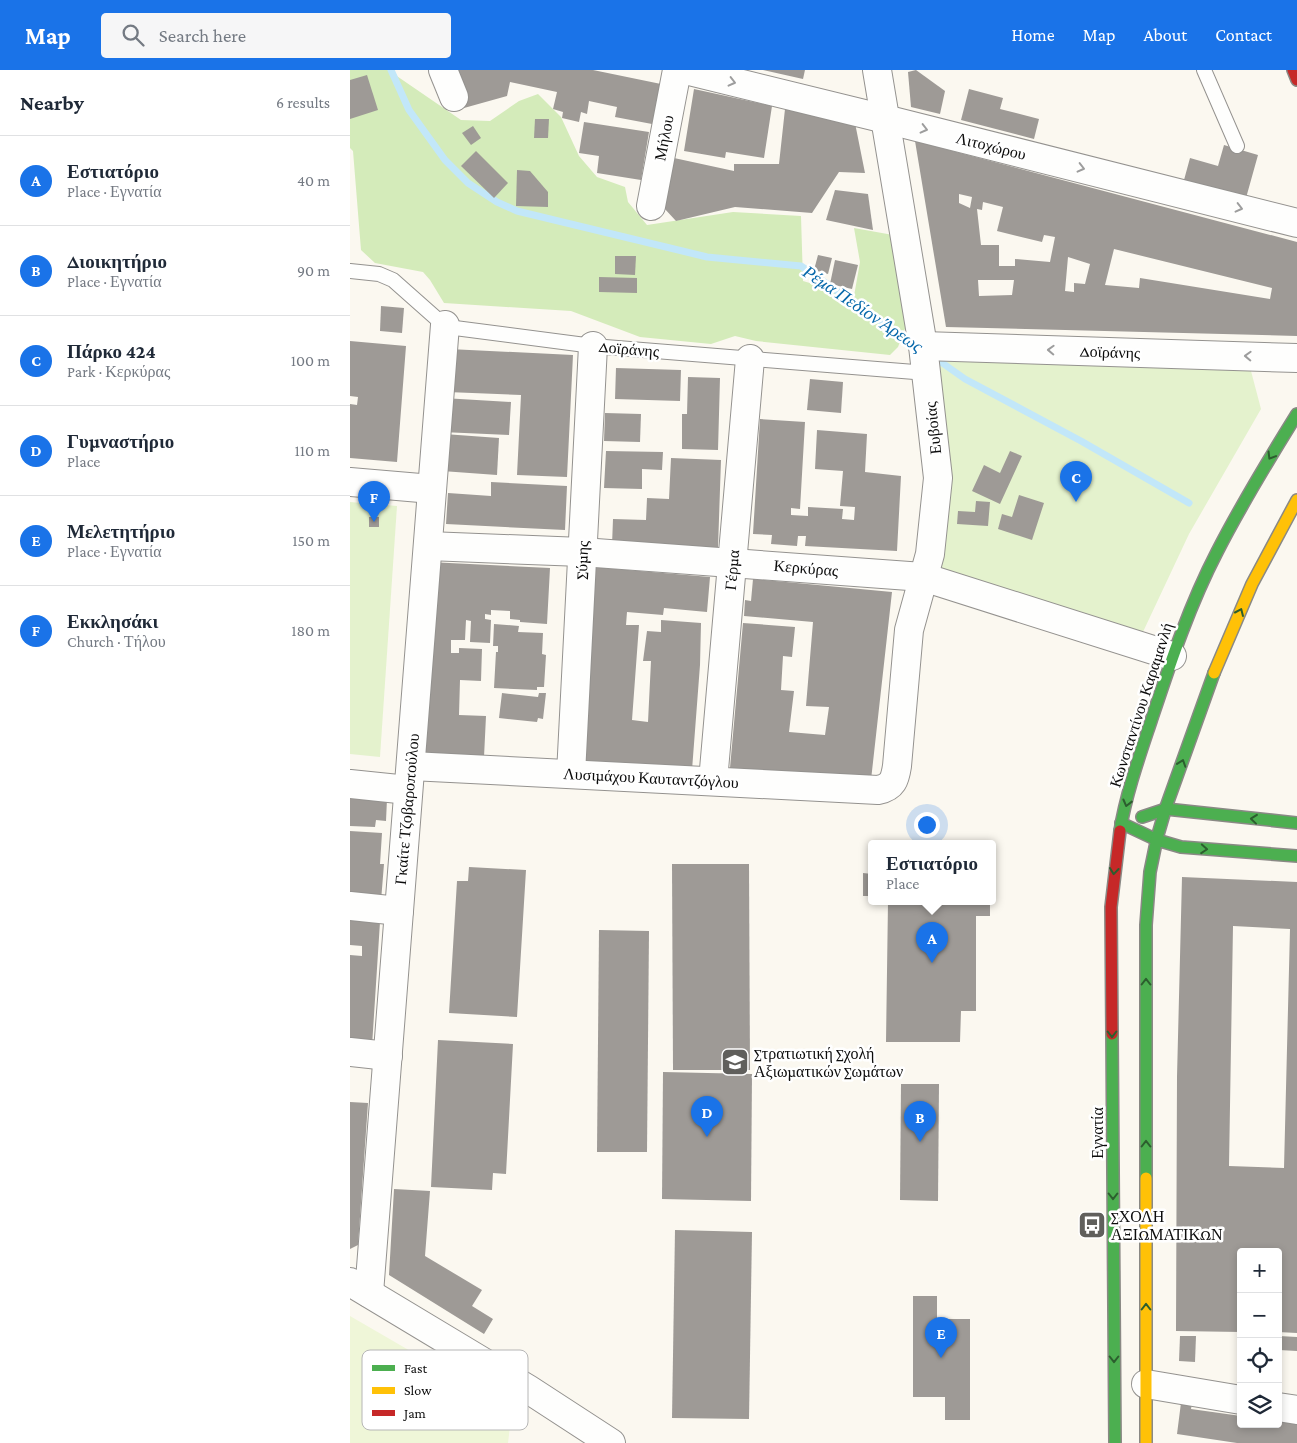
<!DOCTYPE html>
<meta charset="utf-8">
<style>
:root{--surface:#fff;--page:#f6f6f7;--text:#1f2937;--muted:#747a83;--line:#e0e1e3;--accent:#1a73e8}
body{margin:0;font-family:"Crimson Pro",serif;background:var(--page);color:var(--text)}
.controls{position:absolute;right:15px;bottom:15px;display:grid;overflow:hidden;border-radius:5px;box-shadow:0 2px 8px #0003}
.controls button{width:45px;height:45px;display:grid;place-items:center;padding:0;border:0;border-bottom:1px solid var(--line);background:var(--surface);color:var(--text);font:25px sans-serif}
.you{position:absolute;left:576px;top:754px;width:18px;height:18px;margin:-12px;border:4px solid #fff;border-radius:50%;background:#1a73e8;box-shadow:0 0 0 8px #1a73e833}
.badge{display:grid;place-items:center;width:32px;height:32px;border-radius:50%;background:var(--accent);color:#fff;font-size:16px;font-weight:700}
.pin{position:absolute;translate:-50% -41px;filter:drop-shadow(0 1px 2px #0008)}
.pin::after{content:'';position:absolute;top:26px;width:18px;height:15px;background:inherit;clip-path:polygon(0 0,100% 0,50% 100%)}
.popup{position:absolute;left:518px;top:770px;width:128px;height:65px;box-sizing:border-box;display:grid;place-content:center;border-radius:5px;background:var(--surface);filter:drop-shadow(0 1px 4px #0005);font-size:16px;white-space:nowrap;color:var(--muted)}
.popup b{font-size:19px;color:var(--text)}
.popup::after{content:'';position:absolute;left:50%;top:100%;margin-left:-10px;border:10px solid transparent;border-top-color:var(--surface)}
.list{margin:0;padding:0;list-style:none}
h2{display:flex;justify-content:space-between;align-items:center;height:65px;margin:0;padding:0 20px;font-size:21px}
h2 small{font-size:16px;font-weight:400;color:var(--muted)}
.list li{display:grid;grid-template-columns:32px 1fr auto;gap:15px;align-items:center;box-sizing:border-box;height:90px;padding:0 20px;border-top:1px solid var(--line)}
.list b{display:block;font-size:19px;white-space:nowrap}
.list p{margin:0;font-size:16px;white-space:nowrap;color:var(--muted)}
.list em{font-size:16px;font-style:normal;color:var(--muted)}
.icon{flex:none;width:28px;height:28px;fill:none;stroke:currentColor;stroke-width:2;stroke-linecap:round;stroke-linejoin:round}
.map{position:relative;flex:none;width:947px;height:1373px;overflow:hidden}
header{display:flex;align-items:center;gap:30px;box-sizing:border-box;height:70px;padding:0 25px;background:var(--accent);color:#fff}
header strong{font-size:24px}
nav{display:flex;gap:28px;margin-inline-start:auto;font-size:18px}
.search{width:350px;height:45px;background:var(--page);display:flex;align-items:center;gap:12px;box-sizing:border-box;padding:0 18px;border-radius:5px;color:var(--muted);font-size:19px}
main{display:flex}
aside{flex:1;background:var(--surface)}
.map>svg:first-child{display:block}
</style>
<header>
<strong>Map</strong>
<div class="search"><svg class="icon" aria-label="search" viewBox="0 0 24 24"><circle cx="10" cy="10" r="6"/><path d="M15 15l6 6"/></svg>Search here</div>
<nav><a>Home</a><a>Map</a><a>About</a><a>Contact</a></nav>
</header>
<main>
<aside>
<h2>Nearby<small>6 results</small></h2>
<ul class="list">
<li><span class="badge">A</span><div><b>Εστιατόριο</b><p>Place · Εγνατία</p></div><em>40 m</em></li>
<li><span class="badge">B</span><div><b>Διοικητήριο</b><p>Place · Εγνατία</p></div><em>90 m</em></li>
<li><span class="badge">C</span><div><b>Πάρκο 424</b><p>Park · Κερκύρας</p></div><em>100 m</em></li>
<li><span class="badge">D</span><div><b>Γυμναστήριο</b><p>Place</p></div><em>110 m</em></li>
<li><span class="badge">E</span><div><b>Μελετητήριο</b><p>Place · Εγνατία</p></div><em>150 m</em></li>
<li><span class="badge">F</span><div><b>Εκκλησάκι</b><p>Church · Τήλου</p></div><em>180 m</em></li>
</ul>
</aside>
<div class="map">
<svg width="947" height="1373" viewBox="0 0 947 1373">
<rect width="100%" height="100%" fill="#fbf8f0"/>
<g fill="#e4f2cd">
<path d="M584,286L901,301L911,339L839,464L792,564L587,500Z"/>
<path d="M0,432L47,436L30,687L0,684Z"/>
</g>
<path fill="#d4ebba" d="M0,0H38L111,50L140,51L169,31L188,24L211,47L229,86L247,107L275,117L278,132L297,155L383,142L451,146L453,211L504,226L510,192L504,158L543,165L556,256L548,277L540,285L406,271L385,266L361,274L290,267L221,241L94,233L80,210L73,202L25,193L11,180L3,81L0,78Z"/>
<path fill="#eff6d8" d="M0,1246L162,1340L158,1373H0Z"/>
<g fill="none" stroke-linecap="round" stroke-linejoin="round">
<g stroke="#c2e7f9" stroke-width="7">
<path d="M41,0L59,40L95,90L118,113L147,132L167,141L357,187L451,196L564,274"/>
<path d="M581,285L615,309L731,371L839,433"/>
</g>
</g>
<g fill="#9e9a96" fill-rule="evenodd">
<path d="M99,0H243L311,14L302,54L265,47L267,37L239,31L237,44L231,42L229,52L212,48L213,42L203,39L207,22L160,12L157,26L114,38Z"/>
<path d="M413,0H455L453,9Z"/>
<path d="M566,0L595,21L590,44L561,37L558,2Z"/>
<path d="M17,5L28,40L0,49V10Z"/>
<path d="M344,19L422,36L414,88L376,82L375,88L334,81Z"/>
<path d="M619,19L653,28L650,39L689,49L684,69L611,50Z"/>
<path d="M435,39L505,53L515,103L489,102L462,143L385,137L326,151L314,138L324,88L384,101V94H429Z"/>
<path d="M185,49H199L198,68H184Z"/>
<path d="M234,52L299,62L291,110L247,103L249,86L229,83Z"/>
<path d="M123,56L131,68L121,75L112,63Z"/>
<path d="M565,71L947,172V266L596,257ZM609,124L622,127L620,138L609,133ZM633,132L653,137L647,161L692,172L694,165L705,167L700,192L665,189V196H649V175H631L627,139L632,140ZM764,179L922,218L920,229L790,208L789,218L755,215ZM718,187L740,194L735,214L724,213V222L715,221ZM628,210H664L662,225L629,226Z"/>
<path d="M874,75L908,85L896,128L834,110L840,88L868,96Z"/>
<path d="M126,81L158,113L144,128L111,96Z"/>
<path d="M167,100L180,101L198,122V137L166,136Z"/>
<path d="M485,120L518,124L523,160L476,150Z"/>
<path d="M468,185L482,188L478,204L464,200Z"/>
<path d="M265,186H286L285,205L265,204Z"/>
<path d="M485,190L508,195L502,219L480,214Z"/>
<path d="M249,207L287,208V223L249,222Z"/>
<path d="M31,236L54,238L52,263L30,261Z"/>
<path d="M0,271L56,276L47,392L0,388V334L7,335L8,327L0,326Z"/>
<path d="M99,279L223,285L217,407L167,405L171,325L97,322Z"/>
<path d="M266,298L331,300L330,331L265,329Z"/>
<path d="M338,307L370,308L368,380L332,379V344H337Z"/>
<path d="M460,309L493,312L491,343L457,340Z"/>
<path d="M93,328L161,332L159,365L92,362Z"/>
<path d="M255,343L291,344L290,372L254,371Z"/>
<path d="M410,349L455,352L450,439L441,438V445L458,446V437L493,439L492,449L504,450L505,437L490,436L493,401L465,399L467,360L517,364L515,402L551,406L547,481L455,476L456,466H448L447,476L421,474L422,465L403,464Z"/>
<path d="M94,364L149,368L147,405L92,401Z"/>
<path d="M256,381L313,382L312,400L292,399V419L254,418Z"/>
<path d="M660,381L672,386L650,434L622,421L634,395L650,403Z"/>
<path d="M321,388L371,390L368,478L262,475L263,449L296,450L297,428L319,429Z"/>
<path d="M141,412L217,416L215,460L96,454L98,423L141,426Z"/>
<path d="M669,425L694,433L682,470L648,459L652,444L662,447Z"/>
<path d="M626,431L640,432L638,456L607,454L608,441L625,442Z"/>
<rect x="19" y="447" width="10" height="10"/>
<path d="M79,492L200,498L197,554L170,552V550L160,549V541L141,540V545L135,544V549L141,550L140,573L120,572L121,551L116,550L115,570H101V583H109V578L132,579L131,611L110,610L109,645L136,646L134,687L71,683Z"/>
<path d="M243,497L360,507L357,542L314,538L313,545L277,542L276,555H289L282,650L298,652L301,591H293L297,561L311,562V550L351,553L350,595L342,700L228,693Z"/>
<path d="M403,509L542,522L521,710L380,698L393,553L445,557L442,587L433,586L431,620L444,621L439,662L475,665L479,637L456,636L463,552L394,546L395,530L401,531Z"/>
<path d="M144,554L169,556L168,562L193,563L192,584L196,585L194,617H187V620L144,618L146,582H148V576H143Z"/>
<path d="M152,623L188,627L189,623H196L193,649L188,648L187,652L149,648Z"/>
<path d="M0,726L37,729L36,751L26,750L25,757L0,756Z"/>
<path d="M0,761L32,763L30,794H34L31,831L0,828Z"/>
<path d="M322,794H399L400,1000H323Z"/>
<path d="M119,797L176,800L167,947L99,943L107,811H118Z"/>
<path d="M513,803L522,804V826H513Z"/>
<path d="M832,807L947,812V1263L928,1262V1182H891V1262L826,1261L827,1007ZM883,856L940,859L934,1098L879,1096Z"/>
<path d="M538,832H640V846H626V941H611L610,972H536Z"/>
<path d="M0,849L30,852L22,976L0,974V885L12,886V876L0,875Z"/>
<path d="M249,860L299,861L297,1082H247Z"/>
<path d="M88,970L163,974L156,1104L143,1103L142,1120L81,1117Z"/>
<path d="M313,1002L402,1004L401,1131L312,1129Z"/>
<path d="M551,1014H589L588,1131L550,1130Z"/>
<path d="M0,1032L18,1033L8,1175L0,1179Z"/>
<path d="M44,1119L80,1121L75,1186L132,1220L122,1236L143,1249L134,1264L39,1205Z"/>
<path d="M325,1160L402,1162L399,1349L322,1348Z"/>
<path d="M563,1226H587V1249H620V1350H595V1327H563Z"/>
<path d="M830,1266H846L845,1292L829,1291Z"/>
<path d="M929,1266L947,1267V1281L929,1280Z"/>
<path d="M832,1325L843,1327L841,1339L891,1346V1354H928V1351L947,1354V1373H887L827,1364Z"/>
</g>
<g fill="none" stroke-linecap="round" stroke-linejoin="round">
<g stroke="#94928f" stroke-width="16">
<g id="lane">
<path d="M854,0L887,76"/>
<path d="M0,201L29,204L43,210L87,249L95,255L105,258L243,276L577,303"/>
</g>
</g>
<g stroke="#94928f" stroke-width="30">
<g id="street">
<path d="M93,0L104,27"/>
<path d="M335,0L535,49L947,153"/>
<path d="M301,136L327,0"/>
<path d="M573,276L947,288"/>
<path d="M0,412L82,419"/>
<path d="M78,476L232,482L573,507L822,586"/>
<path d="M61,696L528,720C543,717 545,709 547,696L559,560L580,484L588,408L573,276L527,0"/>
<path d="M221,704L243,276"/>
<path d="M363,711L400,289"/>
<path d="M0,714L58,720"/>
<path d="M0,836L49,841"/>
<path d="M0,982L38,986"/>
<path d="M0,1212L178,1319L261,1373"/>
<path d="M19,1223L95,255"/>
<path d="M796,1314L891,1330"/>
<path d="M928,1337L947,1340"/>
</g>
</g>
<g stroke="#8a8985" stroke-width="14">
<g id="fast">
<path d="M792,747L816,739L947,753"/>
<path d="M771,753L807,770L831,777L947,786"/>
<path d="M770,761C776,724 789,687 801,651C820,594 839,536 867,482C891,435 919,389 947,344"/>
<path d="M762,964L765,1373"/>
<path d="M796,1108V855L800,802L807,768L816,737L864,603"/>
</g>
</g>
<g stroke="#8a8985" stroke-width="14">
<g id="slow">
<path d="M864,603L902,514L947,430"/>
<path d="M796,1108V1373"/>
</g>
</g>
<g stroke="#8a8985" stroke-width="14">
<g id="jam">
<path d="M943,0L947,10"/>
<path d="M762,964L761,837L770,761"/>
</g>
</g>
<use href="#lane" stroke="#fefefd" stroke-width="14"/>
<use href="#street" stroke="#fefefd" stroke-width="28"/>
<use href="#fast" stroke="#4caf50" stroke-width="11"/>
<use href="#slow" stroke="#ffc107" stroke-width="11"/>
<use href="#jam" stroke="#c62828" stroke-width="11"/>
</g>
<defs><path id="oneway-chevron" d="M-2-3.5L2.5 0L-2 3.5" fill="none" stroke-width="1.6" stroke-linecap="round" stroke-linejoin="round" transform="scale(1.25)"/></defs>
<g stroke="#9d9d9d">
<use href="#oneway-chevron" transform="translate(382 12) rotate(14)"/>
<use href="#oneway-chevron" transform="translate(574 59) rotate(14)"/>
<use href="#oneway-chevron" transform="translate(731 98) rotate(14)"/>
<use href="#oneway-chevron" transform="translate(889 138) rotate(14)"/>
<use href="#oneway-chevron" transform="translate(701 280) rotate(-178)"/>
<use href="#oneway-chevron" transform="translate(898 286) rotate(-178)"/>
</g>
<g stroke="#2c5e2e">
<use href="#oneway-chevron" transform="translate(921 386) rotate(121)"/>
<use href="#oneway-chevron" transform="translate(890 542) rotate(-66)"/>
<use href="#oneway-chevron" transform="translate(832 693) rotate(-71)"/>
<use href="#oneway-chevron" transform="translate(777 733) rotate(104)"/>
<use href="#oneway-chevron" transform="translate(904 749) rotate(-174)"/>
<use href="#oneway-chevron" transform="translate(854 779) rotate(4)"/>
<use href="#oneway-chevron" transform="translate(764 801) rotate(96)"/>
<use href="#oneway-chevron" transform="translate(796 912) rotate(-90)"/>
<use href="#oneway-chevron" transform="translate(762 964) rotate(90)"/>
<use href="#oneway-chevron" transform="translate(796 1074) rotate(-90)"/>
<use href="#oneway-chevron" transform="translate(763 1126) rotate(90)"/>
<use href="#oneway-chevron" transform="translate(796 1237) rotate(-90)"/>
<use href="#oneway-chevron" transform="translate(764 1289) rotate(90)"/>
</g>
<defs>
<g id="university-square" transform="scale(1.4375)"><rect x="-9" y="-9" width="18" height="18" rx="4" fill="#605f5c" stroke="#fff"/><path d="M0-5L7-2L0 1L-7-2ZM-4 1L0 2.5L4 1V4Q0 6-4 4Z" fill="#fff"/></g>
<g id="bus-square" transform="scale(1.4375)"><rect x="-9" y="-9" width="18" height="18" rx="4" fill="#605f5c" stroke="#fff"/><path d="M-5-6H5V4H4V6H2V4H-2V6H-4V4H-5ZM-3.5-4V0h7V-4ZM-3.5 1.2v1.5H-2V1.2ZM2 1.2v1.5H3.5V1.2Z" fill="#fff"/></g>
</defs>
<g fill-rule="evenodd">
<use href="#university-square" x="385" y="992"/>
<use href="#bus-square" x="742" y="1155"/>
</g>
<g text-anchor="middle" dominant-baseline="central" stroke-width="5" stroke-linejoin="round" paint-order="stroke">
<g font-size="16" fill="#0c0c0c" stroke="#fff">
<text transform="translate(314 68) rotate(-79)">Μήλου</text>
<text transform="translate(641 76) rotate(14)">Λιτοχώρου</text>
<text transform="translate(279 279) rotate(5)">Δοϊράνης</text>
<text transform="translate(760 282) rotate(2)">Δοϊράνης</text>
<text transform="translate(583 358) rotate(-96)">Ευβοίας</text>
<text transform="translate(232 490) rotate(-87)">Σύμης</text>
<text transform="translate(456 498) rotate(5)">Κερκύρας</text>
<text transform="translate(382 500) rotate(-85)">Γέρμα</text>
<text transform="translate(791 635) rotate(-72)">Κωνσταντίνου Καραμανλή</text>
<text transform="translate(301 708) rotate(3)">Λυσιμάχου Καυταντζόγλου</text>
<text transform="translate(57 739) rotate(-85)">Γκαίτε Τζοβαροπούλου</text>
<text transform="translate(747 1063) rotate(-90)">Εγνατία</text>
</g>
<g font-size="16" fill="#0c0c0c" stroke="#fff" text-anchor="start">
<text x="404" y="983">Στρατιωτική Σχολή<tspan x="404" dy="18">Αξιωματικών Σωμάτων</tspan></text>
<text x="761" y="1146">ΣΧΟΛΗ<tspan x="761" dy="18">ΑΞΙΩΜΑΤΙΚΩΝ</tspan></text>
</g>
<g font-size="18" font-style="italic" fill="#0869ab" stroke="#fff">
<text transform="translate(513 239) rotate(34)">Ρέμα Πεδίον Άρεως</text>
</g>
</g>
<rect x="12" y="1280" width="166" height="80" rx="8" fill="#fff" stroke="#b6b6b6" stroke-width="1"/>
<rect x="22" y="1295" width="23" height="6" fill="#4caf50"/>
<rect x="22" y="1317" width="23" height="7" fill="#ffc107"/>
<rect x="22" y="1340" width="23" height="6" fill="#c62828"/>
<g font-size="14" fill="#0c0c0c">
<text x="54" y="1303">Fast</text>
<text x="54" y="1325">Slow</text>
<text x="54" y="1348">Jam</text>
</g>
</svg>
<div class="controls">
<button>+</button>
<button>−</button>
<button><svg class="icon" aria-label="locate" viewBox="0 0 24 24"><circle cx="12" cy="12" r="6"/><path d="M12 2v4M12 18v4M2 12h4M18 12h4"/></svg></button>
<button><svg class="icon" aria-label="layers" viewBox="0 0 24 24"><path d="M12 4l9 5-9 5-9-5zM3 14l9 5 9-5"/></svg></button>
</div>
<div class="you"></div>
<div class="pin badge" style="left:582px;top:893px">A</div>
<div class="popup"><b>Εστιατόριο</b>Place</div>
<div class="pin badge" style="left:570px;top:1072px">B</div>
<div class="pin badge" style="left:726px;top:432px">C</div>
<div class="pin badge" style="left:357px;top:1067px">D</div>
<div class="pin badge" style="left:591px;top:1288px">E</div>
<div class="pin badge" style="left:24px;top:452px">F</div>
</div>
</main>
